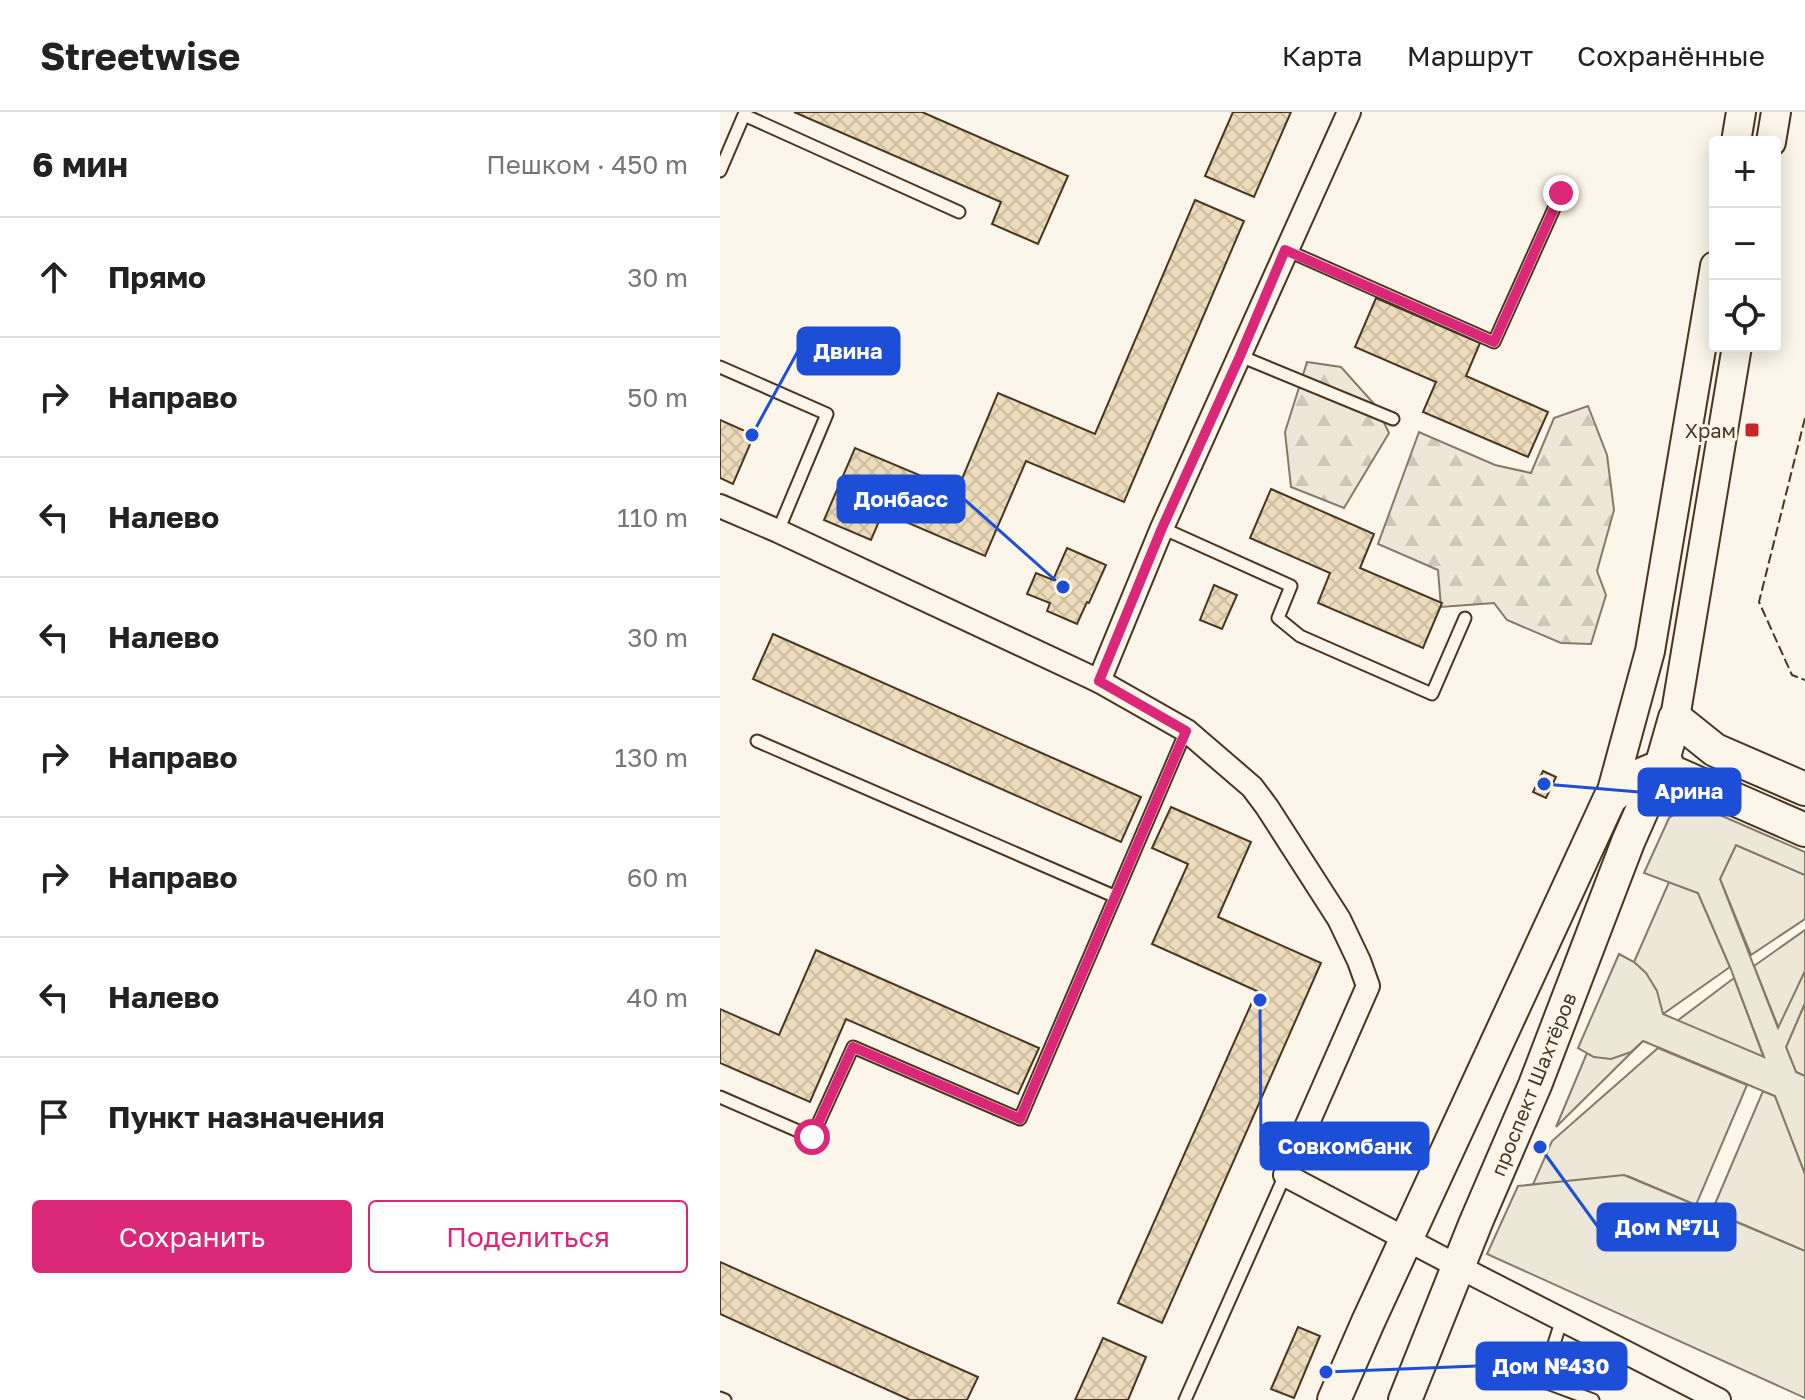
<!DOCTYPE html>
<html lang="ru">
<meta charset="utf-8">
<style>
:root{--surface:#fff;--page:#f6f6f6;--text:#222;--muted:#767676;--line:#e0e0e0;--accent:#db2777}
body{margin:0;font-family:"Golos Text",sans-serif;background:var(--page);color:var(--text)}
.controls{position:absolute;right:24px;top:24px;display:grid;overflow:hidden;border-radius:8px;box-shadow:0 4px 20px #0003}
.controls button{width:72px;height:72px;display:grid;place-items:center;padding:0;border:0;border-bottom:2px solid var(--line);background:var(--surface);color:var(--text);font:40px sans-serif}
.stop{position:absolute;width:24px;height:24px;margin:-18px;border:6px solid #db2777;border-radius:50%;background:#fff}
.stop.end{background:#db2777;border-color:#fff;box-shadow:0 2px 8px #0008}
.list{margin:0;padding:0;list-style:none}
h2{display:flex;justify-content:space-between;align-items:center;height:104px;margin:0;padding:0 32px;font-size:34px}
h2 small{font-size:26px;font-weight:400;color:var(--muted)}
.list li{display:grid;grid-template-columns:52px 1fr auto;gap:24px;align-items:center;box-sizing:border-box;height:120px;padding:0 32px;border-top:2px solid var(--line)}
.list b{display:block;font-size:30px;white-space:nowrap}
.list em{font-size:26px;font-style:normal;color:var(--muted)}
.actions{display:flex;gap:16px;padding:24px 32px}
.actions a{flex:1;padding:18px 0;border:2px solid var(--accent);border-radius:8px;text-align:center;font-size:28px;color:var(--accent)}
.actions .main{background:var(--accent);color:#fff}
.icon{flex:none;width:44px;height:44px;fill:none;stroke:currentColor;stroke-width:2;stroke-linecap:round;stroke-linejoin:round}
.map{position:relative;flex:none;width:1085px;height:1288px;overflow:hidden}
header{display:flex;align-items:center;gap:48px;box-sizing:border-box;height:112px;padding:0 40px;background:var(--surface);border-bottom:2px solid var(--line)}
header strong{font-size:38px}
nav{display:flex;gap:44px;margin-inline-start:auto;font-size:28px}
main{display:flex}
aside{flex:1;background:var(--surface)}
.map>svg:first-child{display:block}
</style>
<header>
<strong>Streetwise</strong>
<nav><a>Карта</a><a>Маршрут</a><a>Сохранённые</a></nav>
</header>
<main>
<aside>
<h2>6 мин<small>Пешком · 450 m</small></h2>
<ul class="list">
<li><svg class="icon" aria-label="ahead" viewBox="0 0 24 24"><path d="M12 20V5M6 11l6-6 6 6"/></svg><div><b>Прямо</b></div><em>30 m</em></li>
<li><svg class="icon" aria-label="right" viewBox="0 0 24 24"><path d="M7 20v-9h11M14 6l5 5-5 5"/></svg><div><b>Направо</b></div><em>50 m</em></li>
<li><svg class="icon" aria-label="left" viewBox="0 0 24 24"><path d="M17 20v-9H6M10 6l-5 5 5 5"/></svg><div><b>Налево</b></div><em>110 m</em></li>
<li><svg class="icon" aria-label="left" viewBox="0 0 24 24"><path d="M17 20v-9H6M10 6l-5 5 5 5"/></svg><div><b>Налево</b></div><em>30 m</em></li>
<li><svg class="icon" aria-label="right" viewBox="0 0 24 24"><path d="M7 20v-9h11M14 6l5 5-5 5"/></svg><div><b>Направо</b></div><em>130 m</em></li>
<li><svg class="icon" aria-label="right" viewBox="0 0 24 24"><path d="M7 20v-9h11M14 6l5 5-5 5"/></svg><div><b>Направо</b></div><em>60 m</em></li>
<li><svg class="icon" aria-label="left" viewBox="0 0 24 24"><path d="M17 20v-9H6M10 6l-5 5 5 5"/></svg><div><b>Налево</b></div><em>40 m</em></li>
<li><svg class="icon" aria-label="arrive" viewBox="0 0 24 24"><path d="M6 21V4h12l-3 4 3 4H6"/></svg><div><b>Пункт назначения</b></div></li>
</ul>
<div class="actions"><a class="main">Сохранить</a><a>Поделиться</a></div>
</aside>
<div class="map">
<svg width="1085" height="1288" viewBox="0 0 1085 1288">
<defs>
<pattern id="forest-firs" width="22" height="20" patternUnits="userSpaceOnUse" patternTransform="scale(2)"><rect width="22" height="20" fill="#ede6d9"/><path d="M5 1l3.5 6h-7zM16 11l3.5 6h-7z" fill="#cdc6ba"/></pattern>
<pattern id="building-cross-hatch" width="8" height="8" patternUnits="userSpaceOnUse" patternTransform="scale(2)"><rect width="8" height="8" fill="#ecdcbc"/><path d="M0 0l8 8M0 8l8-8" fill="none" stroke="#ccbda1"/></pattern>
</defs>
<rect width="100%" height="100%" fill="#fbf6e9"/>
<g fill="#ede6d9" stroke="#887966" stroke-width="2">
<path d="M1016,733L1085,763V807L1031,843L1000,767Z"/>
<path d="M949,770L978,781L1010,855L943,902C937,880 931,865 914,850Z"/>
<path d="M1085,818V859L1059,917L1034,854Z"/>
<path d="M1014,866L1044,946L957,909Z"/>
<path d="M1085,891V964L1076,960L1066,935Z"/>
<path d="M923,929L836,1015L867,941L874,945Z"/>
<path d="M938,936L1027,973L976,1093L908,1064L783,1141L832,1029Z"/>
<path d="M1043,979L1055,984L1085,1062V1139L992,1099Z"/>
</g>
<g fill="url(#forest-firs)" stroke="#887966" stroke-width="2">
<path d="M587,250L621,255L656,294L669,321L624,396L571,375L565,320Z"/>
<path d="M868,294L887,343L894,398L877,459L886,483L871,532L841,531L787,508L774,491L721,495L718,458L658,432L699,320L775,353L811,361L834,306Z"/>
</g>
<g fill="#ede7d9" stroke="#887966" stroke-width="2">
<path d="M970,695L986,697L1085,740V763L1016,733L1000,767L1058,916L1085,859V891L1066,935L1076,960L1085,964V1062L1055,984L923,929L911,940L891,947L874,945L858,936L899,842L914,850L926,861L937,879L943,902L1044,945L1010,855L978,781L924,761L949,706L962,697Z"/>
<path d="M904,1063L1085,1139V1286L767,1142L798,1074Z"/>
</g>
<g fill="url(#building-cross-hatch)" stroke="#4a3520" stroke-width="2">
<path d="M74,0H202L348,64L318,132L272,112L281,90Z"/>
<path d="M513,0H571L534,85L485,64Z"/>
<path d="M475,88L524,109L404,390L306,349L265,444L163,400L151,428L104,408L135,336L237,379L278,281L375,322Z"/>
<path d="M656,186L760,231L746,264L828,300L808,345L703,300L716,270L635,235Z"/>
<path d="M0,308L34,323L13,372L0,366Z"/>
<path d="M551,377L654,422L640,456L722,491L703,536L598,491L610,461L530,426Z"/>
<path d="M347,436L386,453L369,491L367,490L357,512L327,499L330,491L307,482L316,461L333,468Z"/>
<path d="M494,473L517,483L502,517L480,508Z"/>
<path d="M53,522L421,685L401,730L33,567Z"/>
<path d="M823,659L836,665L826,686L813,680Z"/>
<path d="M451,695L531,730L498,805L601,851L442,1211L398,1191L537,879L432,832L468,752L432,736Z"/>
<path d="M96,838L319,936L298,982L126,907L90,990L0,951V897L59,923Z"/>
<path d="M0,1150L258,1265L247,1288H190L0,1202Z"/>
<path d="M578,1215L600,1224L574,1286L551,1277Z"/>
<path d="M383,1226L426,1245L408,1288H355Z"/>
</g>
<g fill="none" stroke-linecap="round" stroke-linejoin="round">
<g stroke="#4a3520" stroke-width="15">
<g id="service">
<path d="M0,59L24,3L239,100"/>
<path d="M566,138L774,230L841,81"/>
<path d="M520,244L673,307"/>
<path d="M0,255L107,302L58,419"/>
<path d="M442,416L571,474L558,506L580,524L712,582L745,506"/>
<path d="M37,629L394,784"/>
<path d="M0,985L92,1025L133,935L300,1007L466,619"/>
<path d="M842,1207L822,1269L873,1288"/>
<path d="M0,1286L5,1288"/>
<path d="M465,1288L565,1063"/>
</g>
</g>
<g stroke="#4a3520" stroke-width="26">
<g id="minor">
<path d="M0,394L58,419L379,569L467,619L532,675L547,695L619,807L639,849L648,874L565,1063L739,1155L999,1288"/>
<path d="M379,569L442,416L629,0"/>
</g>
</g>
<g stroke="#4a3520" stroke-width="32">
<g id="tertiary">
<path d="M1016,30L1021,0"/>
<path d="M1051,30L1056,0"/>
<path d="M955,606L1017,234"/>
<path d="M890,686L930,539L995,154"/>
</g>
</g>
<g stroke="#4a3520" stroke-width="36">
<g id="secondary">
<path d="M941,655L1085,718"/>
<path d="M614,1288L648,1210L890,686L918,664L947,652"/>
<path d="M685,1288L756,1110L815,973L908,730L941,655L955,606L995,638L1085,677"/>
</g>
</g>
<use href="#service" stroke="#fbf6e9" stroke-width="11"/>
<use href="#minor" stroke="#fbf6e9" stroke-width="22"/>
<use href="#tertiary" stroke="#fbf6e9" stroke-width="28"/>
<use href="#secondary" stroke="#fbf6e9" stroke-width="32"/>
<path stroke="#4a3520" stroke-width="2" stroke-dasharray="10 4" stroke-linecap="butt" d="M1085,306L1039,490L1072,563L1085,568"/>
</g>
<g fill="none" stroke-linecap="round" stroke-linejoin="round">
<path stroke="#db2777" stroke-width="10" d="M92,1025L133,935L300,1007L466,619L379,569L442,416L520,244L565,138L774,230L841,81"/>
</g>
<rect fill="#c62828" stroke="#fbf6e9" stroke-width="3" x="1024" y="310" width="16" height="16" rx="4"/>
<g text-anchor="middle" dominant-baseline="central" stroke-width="6" stroke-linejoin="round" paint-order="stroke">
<g font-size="20" fill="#4a3520" stroke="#fbf6e9" text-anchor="end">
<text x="1016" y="318">Храм</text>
</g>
<g font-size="20" fill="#4a3520" stroke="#fbf6e9">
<text transform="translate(813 972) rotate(-68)">проспект Шахтёров</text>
</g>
</g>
<path fill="none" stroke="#1d4ed8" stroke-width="3" d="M32 323L78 239M343 475L244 387M824 672L919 680M540 888L541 1034M820 1035L878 1115M606 1260L757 1254"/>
<g fill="#1d4ed8" stroke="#fbf6e9" stroke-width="3">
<circle cx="32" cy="323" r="8"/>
<circle cx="343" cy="475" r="8"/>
<circle cx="824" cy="672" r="8"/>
<circle cx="540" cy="888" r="8"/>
<circle cx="820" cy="1035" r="8"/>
<circle cx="606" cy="1260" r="8"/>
</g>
<g fill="#1d4ed8" stroke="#1d4ed8" stroke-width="3">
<rect x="78" y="216" width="101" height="46" rx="8"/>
<rect x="118" y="364" width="126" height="46" rx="8"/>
<rect x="919" y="657" width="101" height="46" rx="8"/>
<rect x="541" y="1011" width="167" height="46" rx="8"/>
<rect x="878" y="1092" width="137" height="46" rx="8"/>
<rect x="757" y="1231" width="149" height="46" rx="8"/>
</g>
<g font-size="22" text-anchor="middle" font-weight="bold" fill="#fff">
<text x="128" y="247">Двина</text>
<text x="181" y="395">Донбасс</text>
<text x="969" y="687">Арина</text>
<text x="625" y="1042">Совкомбанк</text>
<text x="947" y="1123">Дом №7Ц</text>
<text x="831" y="1262">Дом №430</text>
</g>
</svg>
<div class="controls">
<button>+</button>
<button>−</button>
<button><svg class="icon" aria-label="locate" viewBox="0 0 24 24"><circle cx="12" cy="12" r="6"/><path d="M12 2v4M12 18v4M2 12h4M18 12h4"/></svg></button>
</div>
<div class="stop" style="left:92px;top:1025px"></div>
<div class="stop end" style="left:841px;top:81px"></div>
</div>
</main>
